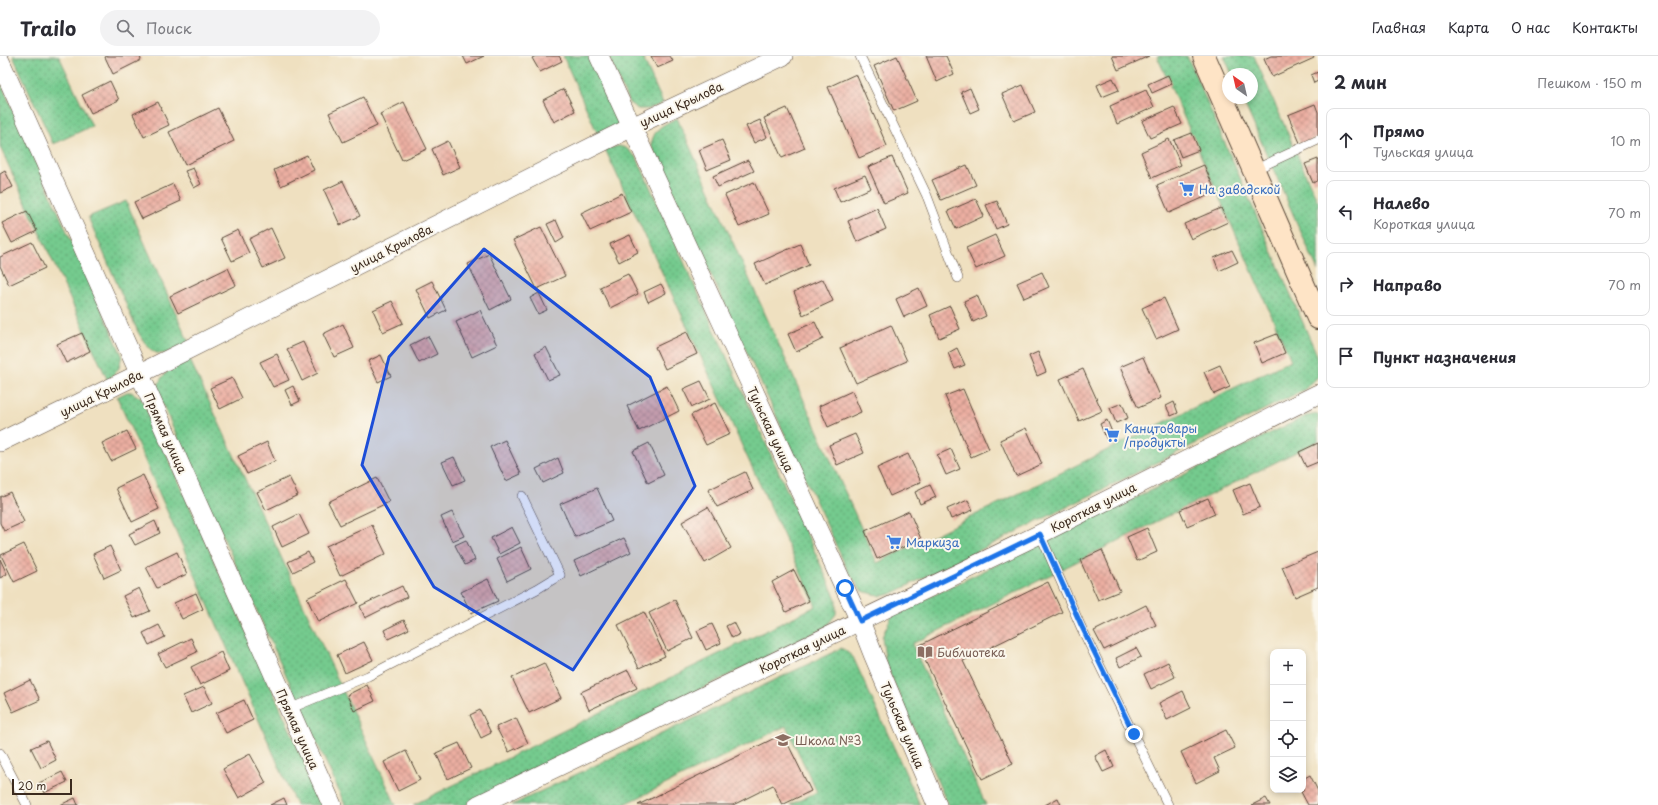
<!DOCTYPE html>
<html lang="ru">
<meta charset="utf-8">
<style>
:root{--surface:#fff;--page:#f2f2f3;--text:#2b2b33;--muted:#7c7c81;--line:#e1e1e2}
body{margin:0;font-family:"Playpen Sans",sans-serif;background:var(--page);color:var(--text)}
.controls{position:absolute;right:12px;bottom:12px;display:grid;overflow:hidden;border-radius:8px;box-shadow:0 2px 6px #0003}
.controls button{width:36px;height:36px;display:grid;place-items:center;padding:0;border:0;border-bottom:1px solid var(--line);background:var(--surface);color:var(--text);font:20px sans-serif}
.compass{position:absolute;left:1222px;top:12px;width:36px;height:36px;border-radius:50%;background:var(--surface);box-shadow:0 2px 6px #0003;rotate:326deg}
.scale{position:absolute;left:12px;bottom:10px;width:60px;box-sizing:border-box;padding-left:4px;border:2px solid #3b2a1e;border-top:0;font-size:11px;line-height:14px;white-space:nowrap;color:#3b2a1e;-webkit-text-stroke:3px #fbf7ec;paint-order:stroke}
.stop{position:absolute;width:12px;height:12px;margin:-9px;border:3px solid #1a73e8;border-radius:50%;background:#fff}
.stop.end{background:#1a73e8;border-color:#fff;box-shadow:0 1px 4px #0008}
.list{margin:0;padding:0;list-style:none}
h2{display:flex;justify-content:space-between;align-items:center;height:52px;margin:0;padding:0 16px;font-size:17px}
h2 small{font-size:13px;font-weight:400;color:var(--muted)}
.list li{display:grid;grid-template-columns:26px 1fr auto;gap:12px;align-items:center;box-sizing:border-box;height:64px;margin:0 8px 8px;padding:0 8px;border:1px solid var(--line);border-radius:8px}
.list b{display:block;font-size:15px;white-space:nowrap}
.list p{margin:0;font-size:13px;white-space:nowrap;color:var(--muted)}
.list em{font-size:13px;font-style:normal;color:var(--muted)}
.icon{flex:none;width:22px;height:22px;fill:none;stroke:currentColor;stroke-width:2;stroke-linecap:round;stroke-linejoin:round}
.map{position:relative;flex:none;width:1318px;height:749px;overflow:hidden}
header{display:flex;align-items:center;gap:24px;box-sizing:border-box;height:56px;padding:0 20px;background:var(--surface);border-bottom:1px solid var(--line)}
header strong{font-size:19px}
nav{display:flex;gap:22px;margin-inline-start:auto;font-size:14px}
.search{width:280px;height:36px;background:var(--page);display:flex;align-items:center;gap:10px;box-sizing:border-box;padding:0 14px;border-radius:22px;color:var(--muted);font-size:15px}
main{display:flex}
aside{flex:1;background:var(--surface)}
.map>svg:first-child{display:block}
</style>
<header>
<strong>Trailo</strong>
<div class="search"><svg class="icon" aria-label="search" viewBox="0 0 24 24"><circle cx="10" cy="10" r="6"/><path d="M15 15l6 6"/></svg>Поиск</div>
<nav><a>Главная</a><a>Карта</a><a>О нас</a><a>Контакты</a></nav>
</header>
<main>
<div class="map">
<svg width="1318" height="749" viewBox="0 0 1318 749">
<defs>
<pattern id="grass-dots" width="8" height="8" patternUnits="userSpaceOnUse"><rect width="8" height="8" fill="#75ca8e"/><path d="M2 2h.1M6 6h.1" fill="none" stroke="#61a473" stroke-width="1.8" stroke-linecap="round"/></pattern>
<pattern id="building-cross-hatch" width="8" height="8" patternUnits="userSpaceOnUse"><rect width="8" height="8" fill="#ecafa2"/><path d="M0 0l8 8M0 8l8-8" fill="none" stroke="#c08f83"/></pattern>
</defs>
<rect width="100%" height="100%" fill="#fbf7ec"/>
<filter id="ink" filterUnits="userSpaceOnUse"><feTurbulence type="fractalNoise" baseFrequency=".025" numOctaves="2"/><feDisplacementMap in="SourceGraphic" scale="8" xChannelSelector="R" yChannelSelector="G"/><feConvolveMatrix kernelMatrix="1 2 1 2 8 2 1 2 1" color-interpolation-filters="sRGB"/></filter>
<filter id="wash" filterUnits="userSpaceOnUse"><feTurbulence type="fractalNoise" baseFrequency=".012" numOctaves="4" result="noise"/><feDisplacementMap in="SourceGraphic" scale="16" xChannelSelector="R" yChannelSelector="G"/><feGaussianBlur stdDeviation="0.9" result="paint"/><feColorMatrix in="noise" values="0 0 0 0 0 0 0 0 0 0 0 0 0 0 0 0 0 1.4 0 .05"/><feComposite in="paint" operator="in"/></filter>
<g filter="url(#wash)">
<rect width="100%" height="100%" fill="#efe0c0"/>
<g fill="url(#grass-dots)" stroke="#587a56">
<path d="M13,0H59L92,70L53,88Z"/>
<path d="M563,0H591L620,63L618,72L599,81Z"/>
<path d="M608,0H642L663,47L649,53H638L629,47Z"/>
<path d="M1157,0H1187L1317,299L1318,321L1304,334L891,538L882,540L862,535L848,515L651,89C655,71 662,70 677,62L877,507L1291,304Z"/>
<path d="M1224,0H1254L1318,146V215L1242,42H1252V18H1232Z"/>
<path d="M0,25L122,299L119,312L108,325L0,91Z"/>
<path d="M619,90L626,92L637,102L836,543V558L826,571L467,749H413L816,550L605,93Z"/>
<path d="M126,145L189,287C162,301 155,305 138,276L88,161Z"/>
<path d="M189,302L396,749H345L339,735L161,345C160,341 158,337 158,333C158,318 178,307 189,302Z"/>
<path d="M127,336H131L141,342L324,749H296L117,341Z"/>
<path d="M1318,358V385L912,588L986,749H948L886,609L882,581L892,559L1306,360Z"/>
<path d="M842,592L853,601L920,749H790L817,736L786,670L623,749H512Z"/>
</g>
<g id="blocks">
<g fill="url(#building-cross-hatch)">
<path d="M107,0H140L141,4L113,18L105,1Z"/>
<path d="M463,0H484L467,8Z"/>
<path d="M536,0H559L562,5L540,16L532,2Z"/>
<path d="M651,0H670L673,5L657,12Z"/>
<path d="M897,0L917,45L894,55L874,10Z"/>
<path d="M926,0H946L954,18L937,26Z"/>
<path d="M1112,0H1149L1118,14Z"/>
<path d="M1271,0H1313L1314,2L1272,21L1264,3Z"/>
<path d="M1318,16V25L1314,27L1311,19Z"/>
<path d="M856,18L887,90L859,102L828,31Z"/>
<path d="M1168,19L1172,28L1152,37L1148,28Z"/>
<path d="M1113,22L1119,34L1102,41L1097,29Z"/>
<path d="M110,25L119,44L91,57L82,39Z"/>
<path d="M1023,29L1035,56L1014,65L1002,38Z"/>
<path d="M970,32L979,53L970,57L961,36Z"/>
<path d="M564,33L575,55L554,66L543,44Z"/>
<path d="M1146,34L1154,51L1117,68L1110,50Z"/>
<path d="M363,41L377,70L343,86L329,57Z"/>
<path d="M158,46L169,69L144,81L133,58Z"/>
<path d="M404,46L427,93L402,104L380,58Z"/>
<path d="M1315,48L1318,56V81L1301,89L1288,59Z"/>
<path d="M1174,51L1182,68L1150,82L1142,65Z"/>
<path d="M218,52L234,85L185,109L169,76Z"/>
<path d="M787,52L805,92L782,102L764,62Z"/>
<path d="M760,64L767,81L754,87L746,70Z"/>
<path d="M1192,77L1199,94L1181,101L1174,84Z"/>
<path d="M1169,83L1181,109L1152,122L1141,96Z"/>
<path d="M722,84L731,104L707,114L699,94Z"/>
<path d="M448,85L460,111L443,119L432,93Z"/>
<path d="M307,99L314,114L281,130L274,114Z"/>
<path d="M892,101L908,137L884,147L868,111Z"/>
<path d="M1318,103V124L1313,127L1305,108Z"/>
<path d="M748,104L754,115L718,131L713,120Z"/>
<path d="M967,109L976,129L941,144L932,124Z"/>
<path d="M1204,109L1216,136L1169,157L1157,129Z"/>
<path d="M193,112L201,128L194,132L185,115Z"/>
<path d="M5,115L13,131L0,137V118Z"/>
<path d="M865,119L871,132L840,146L834,132Z"/>
<path d="M343,125L360,160L340,169L324,134Z"/>
<path d="M754,126L769,158L739,171L725,139Z"/>
<path d="M173,128L181,145L142,163L134,146Z"/>
<path d="M622,137L631,156L590,175L581,157Z"/>
<path d="M976,143L984,160L956,173L948,155Z"/>
<path d="M997,145L1007,168L996,173L986,149Z"/>
<path d="M877,152L886,173L857,186L848,165Z"/>
<path d="M1221,152L1228,166L1191,183L1184,168Z"/>
<path d="M27,155L37,175L12,187L2,167Z"/>
<path d="M556,164L564,182L556,187L547,168Z"/>
<path d="M541,171L565,220L537,233L513,184Z"/>
<path d="M271,172L285,202L263,212L249,183Z"/>
<path d="M238,174L249,197L232,205L221,182Z"/>
<path d="M630,179L638,196L619,206L610,188Z"/>
<path d="M995,179L1005,200L976,213L966,192Z"/>
<path d="M32,186L45,212L9,229L0,210V201Z"/>
<path d="M800,188L809,209L765,229L755,208Z"/>
<path d="M1232,194L1238,206L1219,215L1214,202Z"/>
<path d="M489,198L511,243L490,254L468,208Z"/>
<path d="M228,212L236,229L178,257L170,240Z"/>
<path d="M1042,216L1049,231L1024,242L1017,227Z"/>
<path d="M628,218L638,238L610,252L600,231Z"/>
<path d="M823,223L833,245L803,259L794,236Z"/>
<path d="M432,225L446,254L430,262L416,233Z"/>
<path d="M661,228L666,237L648,246L644,236Z"/>
<path d="M919,232L927,250L904,261L896,243Z"/>
<path d="M539,237L547,254L538,258L530,242Z"/>
<path d="M977,239L986,260L973,266L964,245Z"/>
<path d="M1164,242L1178,273L1156,283L1142,252Z"/>
<path d="M392,245L403,267L383,276L373,254Z"/>
<path d="M950,250L960,273L939,282L930,259Z"/>
<path d="M480,254L497,289L472,301L456,266Z"/>
<path d="M815,266L823,283L796,296L788,278Z"/>
<path d="M343,268L354,292L334,301L323,278Z"/>
<path d="M891,269L907,305L856,327L840,292Z"/>
<path d="M687,276L697,298L665,313L655,291Z"/>
<path d="M82,277L90,295L66,307L57,288Z"/>
<path d="M1277,278L1285,297L1262,307L1254,287Z"/>
<path d="M428,280L437,298L419,307L410,289Z"/>
<path d="M303,286L318,317L302,325L287,293Z"/>
<path d="M546,291L560,319L548,324L535,297Z"/>
<path d="M957,292L965,309L955,313L948,297Z"/>
<path d="M1038,296L1046,316L1037,320L1029,300Z"/>
<path d="M277,298L289,324L273,331L260,306Z"/>
<path d="M381,299L391,320L378,326L368,305Z"/>
<path d="M1143,301L1161,342L1138,352L1120,311Z"/>
<path d="M1220,309L1230,331L1214,338L1204,316Z"/>
<path d="M1083,313L1102,355L1079,365L1060,323Z"/>
<path d="M232,322L242,342L220,353L210,332Z"/>
<path d="M701,325L710,343L692,351L683,333Z"/>
<path d="M293,330L300,345L292,349L285,334Z"/>
<path d="M667,330L679,355L639,375L627,350Z"/>
<path d="M963,333L989,393L971,401L945,340Z"/>
<path d="M852,335L861,356L828,371L819,350Z"/>
<path d="M1174,346L1178,357L1171,360L1166,350Z"/>
<path d="M715,347L730,378L706,389L691,359Z"/>
<path d="M1122,347L1128,362L1116,367L1110,352Z"/>
<path d="M1107,364L1114,381L1107,384L1100,368Z"/>
<path d="M1026,372L1042,408L1016,420L1000,384Z"/>
<path d="M127,375L136,393L111,405L102,387Z"/>
<path d="M855,378L864,397L837,409L829,389Z"/>
<path d="M505,384L521,418L506,425L490,391Z"/>
<path d="M267,386L275,405L247,418L238,400Z"/>
<path d="M649,387L664,419L648,427L633,395Z"/>
<path d="M1318,387V406L1306,411L1299,396Z"/>
<path d="M951,393L960,413L946,419L937,399Z"/>
<path d="M908,398L921,426L890,440L877,412Z"/>
<path d="M454,401L465,424L453,429L442,406Z"/>
<path d="M558,402L564,417L543,427L536,413Z"/>
<path d="M745,416L753,434L717,451L708,434Z"/>
<path d="M143,419L159,453L132,466L116,432Z"/>
<path d="M289,421L298,439L266,454L257,436Z"/>
<path d="M377,422L389,446L340,469L328,446Z"/>
<path d="M1250,427L1260,451L1243,458L1233,434Z"/>
<path d="M930,429L936,441L920,448L915,436Z"/>
<path d="M597,432L612,465L575,481L560,448Z"/>
<path d="M10,436L24,466L4,475L0,467V441Z"/>
<path d="M1208,442L1215,458L1187,470L1180,454Z"/>
<path d="M968,444L973,454L951,463L947,453Z"/>
<path d="M708,451L731,492L705,507L682,466Z"/>
<path d="M909,455L921,483L877,503L865,475Z"/>
<path d="M452,456L464,480L452,485L441,461Z"/>
<path d="M299,458L309,478L282,491L273,471Z"/>
<path d="M155,465L160,477L135,489L129,478Z"/>
<path d="M372,469L386,498L340,520L326,490Z"/>
<path d="M512,471L520,487L499,498L491,482Z"/>
<path d="M1147,472L1157,496L1137,505L1127,481Z"/>
<path d="M624,482L631,496L581,520L574,505Z"/>
<path d="M466,484L475,504L465,509L455,489Z"/>
<path d="M24,488L37,515L14,526L1,499Z"/>
<path d="M110,490L121,514L104,522L93,498Z"/>
<path d="M521,491L531,513L507,525L497,503Z"/>
<path d="M1102,494L1120,535L1098,544L1080,504Z"/>
<path d="M177,496L187,518L157,532L146,511Z"/>
<path d="M308,496L313,506L293,516L288,506Z"/>
<path d="M1318,496V531L1295,541L1282,511Z"/>
<path d="M0,503L7,518L0,522Z"/>
<path d="M794,514L809,545L786,556L772,526Z"/>
<path d="M346,523L358,547L318,566L307,542Z"/>
<path d="M488,523L498,545L471,557L461,536Z"/>
<path d="M1048,526L1062,556L963,605L1013,708L982,723L918,590Z"/>
<path d="M402,530L407,541L365,562L360,550Z"/>
<path d="M139,532L150,555L134,562L123,540Z"/>
<path d="M196,537L203,553L182,563L174,547Z"/>
<path d="M675,544L693,582L667,595L649,557Z"/>
<path d="M1146,549L1156,569L1104,594L1094,575Z"/>
<path d="M644,556L665,600L639,612L618,569Z"/>
<path d="M404,564L409,573L388,583L384,574Z"/>
<path d="M734,566L740,578L732,582L726,570Z"/>
<path d="M712,568L721,587L706,594L697,575Z"/>
<path d="M159,569L165,581L149,589L143,577Z"/>
<path d="M191,582L197,596L165,611L158,598Z"/>
<path d="M364,586L373,604L345,617L337,599Z"/>
<path d="M1136,592L1141,601L1120,611L1116,602Z"/>
<path d="M221,596L229,615L200,629L191,611Z"/>
<path d="M1168,606L1175,621L1151,633L1144,618Z"/>
<path d="M544,607L561,642L529,657L512,622Z"/>
<path d="M628,614L637,632L589,654L581,636Z"/>
<path d="M30,624L40,644L13,656L4,637Z"/>
<path d="M367,629L375,645L354,655L347,639Z"/>
<path d="M204,631L212,647L191,657L183,640Z"/>
<path d="M1183,635L1191,652L1167,664L1159,647Z"/>
<path d="M244,644L253,664L226,677L216,657Z"/>
<path d="M480,654L491,677L481,682L470,659Z"/>
<path d="M516,662L528,687L509,696L496,671Z"/>
<path d="M1226,674L1235,692L1214,702L1220,715L1196,727L1181,696Z"/>
<path d="M783,678L811,735L782,749L773,729L733,749H638Z"/>
<path d="M47,685L56,704L41,712L31,692Z"/>
<path d="M459,687L471,712L448,723L436,697Z"/>
<path d="M1106,694L1114,711L1103,716L1095,700Z"/>
<path d="M406,695L420,724L398,735L384,706Z"/>
<path d="M250,698L266,727L239,742L223,713Z"/>
<path d="M62,716L67,726L44,737L39,727Z"/>
<path d="M1310,719L1318,735V749H1308L1300,734H1303V723Z"/>
<path d="M75,742L78,749H60Z"/>
<path d="M284,742L287,749H270Z"/>
<path d="M1058,742L1061,749H1045Z"/>
<path d="M1266,742L1270,749H1252Z"/>
</g>
</g>
</g>
<g filter="url(#ink)">
<use href="#blocks" fill-opacity="0" stroke="#564536" stroke-width="1"/>
<g fill="none" stroke-linecap="round" stroke-linejoin="round">
<g stroke="#564536" stroke-width="10">
<g id="service">
<path d="M860,0L927,140L958,222"/>
<path d="M1254,114L1318,84"/>
<path d="M1040,478L1081,571L1168,749"/>
<path d="M289,653L368,620L537,533L560,519L522,440"/>
<path d="M0,697L27,749"/>
</g>
</g>
<g stroke="#564536" stroke-width="20">
<g id="minor">
<path d="M599,0L860,565L873,598L937,749"/>
<path d="M0,5L332,749"/>
<path d="M0,386L139,318L632,71L783,0"/>
<path d="M478,749L1040,478L1318,338"/>
</g>
</g>
<g stroke="#564536" stroke-width="24">
<path id="secondary" d="M1204,0L1318,262"/>
</g>
<use href="#service" stroke="#fff" stroke-width="9"/>
<use href="#minor" stroke="#fff" stroke-width="19"/>
<use href="#secondary" stroke="#fee4c6" stroke-width="22"/>
</g>
</g>
<g fill="none" stroke-linecap="round" stroke-linejoin="round" filter="url(#ink)">
<path stroke="#1a73e8" stroke-width="5" d="M845,532L860,565L1040,478L1082,571L1134,678"/>
</g>
<path fill="#1d4ed8" fill-opacity="0.2" stroke="#1d4ed8" stroke-width="3" stroke-linejoin="round" d="M484,193L650,321L695,430L573,614L434,531L362,409L389,301Z"/>
<defs>
<g id="supermarket-bare" transform="scale(1.2)"><path d="M-6-5.5h2.5l.6 2H6L4.5 2H-2.5L-4.4-4H-6ZM-1.5 3.2a1.3 1.3 0 1 0 .1 0ZM3 3.2a1.3 1.3 0 1 0 .1 0Z" fill="#3f7fe0" stroke="#fbf7ec" stroke-width="2.5" paint-order="stroke"/></g>
<g id="library-bare" transform="scale(1.2)"><path d="M-6-4Q-3-5.5-.7-3.5V5Q-3 3-6 4ZM6-4Q3-5.5 .7-3.5V5Q3 3 6 4Z" fill="#8d6e63" stroke="#fbf7ec" stroke-width="2.5" paint-order="stroke"/></g>
<g id="school-bare" transform="scale(1.2)"><path d="M0-5L7-2L0 1L-7-2ZM-4 1L0 2.5L4 1V4Q0 6-4 4Z" fill="#8d6e63" stroke="#fbf7ec" stroke-width="2.5" paint-order="stroke"/></g>
</defs>
<g fill-rule="evenodd">
<use href="#supermarket-bare" x="1187" y="133"/>
<use href="#supermarket-bare" x="1112" y="379"/>
<use href="#supermarket-bare" x="894" y="486"/>
<use href="#library-bare" x="925" y="596"/>
<use href="#school-bare" x="783" y="684"/>
</g>
<g text-anchor="middle" dominant-baseline="central" stroke-width="4" stroke-linejoin="round" paint-order="stroke">
<g font-size="12" fill="#3b2a1e" stroke="#fbf7ec">
<text transform="translate(681 48) rotate(-25)">улица Крылова</text>
<text transform="translate(391 192) rotate(-27)">улица Крылова</text>
<text transform="translate(101 337) rotate(-26)">улица Крылова</text>
<text transform="translate(771 373) rotate(65)">Тульская улица</text>
<text transform="translate(166 377) rotate(66)">Прямая улица</text>
<text transform="translate(1093 451) rotate(-27)">Короткая улица</text>
<text transform="translate(802 593) rotate(-26)">Короткая улица</text>
<text transform="translate(903 669) rotate(67)">Тульская улица</text>
<text transform="translate(298 673) rotate(66)">Прямая улица</text>
</g>
<g font-size="12" fill="#366cbe" stroke="#fbf7ec" text-anchor="start">
<text x="1199" y="133">На заводской</text>
<text x="1124" y="372">Канцтовары<tspan x="1124" dy="14">/продукты</tspan></text>
<text x="906" y="486">Маркиза</text>
</g>
<g font-size="12" fill="#785e54" stroke="#fbf7ec" text-anchor="start">
<text x="937" y="596">Библиотека</text>
<text x="795" y="684">Школа №3</text>
</g>
</g>
</svg>
<div class="controls">
<button>+</button>
<button>−</button>
<button><svg class="icon" aria-label="locate" viewBox="0 0 24 24"><circle cx="12" cy="12" r="6"/><path d="M12 2v4M12 18v4M2 12h4M18 12h4"/></svg></button>
<button><svg class="icon" aria-label="layers" viewBox="0 0 24 24"><path d="M12 4l9 5-9 5-9-5zM3 14l9 5 9-5"/></svg></button>
</div>
<svg class="compass" viewBox="-18 -18 36 36"><path d="M0-13l5 13h-10z" fill="#e53935"/><path d="M0 13l5-13h-10z" fill="#7c7c81"/></svg>
<div class="scale">20 m</div>
<div class="stop" style="left:845px;top:532px"></div>
<div class="stop end" style="left:1134px;top:678px"></div>
</div>
<aside>
<h2>2 мин<small>Пешком · 150 m</small></h2>
<ul class="list">
<li><svg class="icon" aria-label="ahead" viewBox="0 0 24 24"><path d="M12 20V5M6 11l6-6 6 6"/></svg><div><b>Прямо</b><p>Тульская улица</p></div><em>10 m</em></li>
<li><svg class="icon" aria-label="left" viewBox="0 0 24 24"><path d="M17 20v-9H6M10 6l-5 5 5 5"/></svg><div><b>Налево</b><p>Короткая улица</p></div><em>70 m</em></li>
<li><svg class="icon" aria-label="right" viewBox="0 0 24 24"><path d="M7 20v-9h11M14 6l5 5-5 5"/></svg><div><b>Направо</b></div><em>70 m</em></li>
<li><svg class="icon" aria-label="arrive" viewBox="0 0 24 24"><path d="M6 21V4h12l-3 4 3 4H6"/></svg><div><b>Пункт назначения</b></div></li>
</ul>
</aside>
</main>
